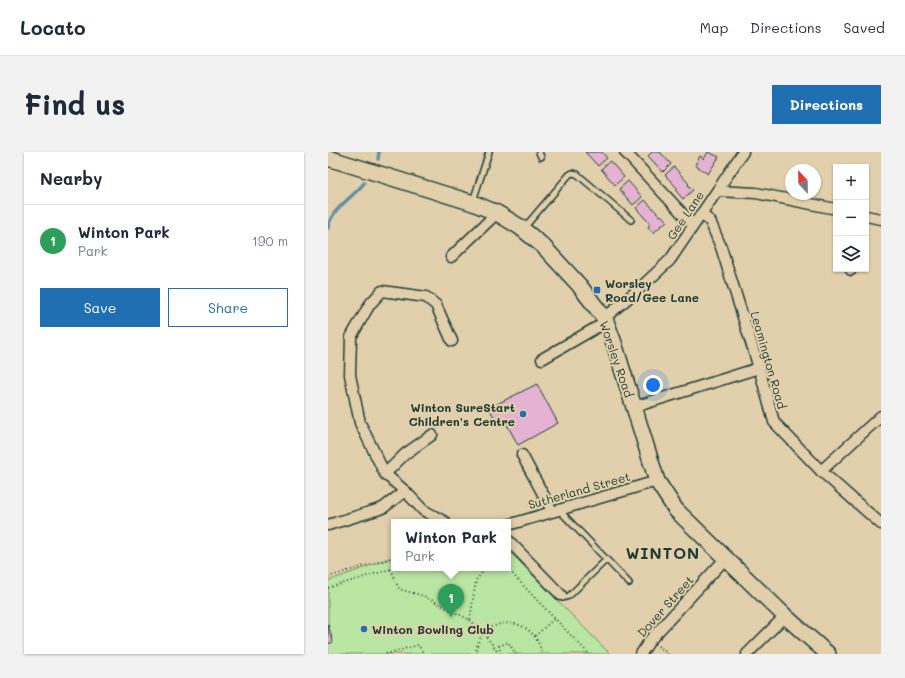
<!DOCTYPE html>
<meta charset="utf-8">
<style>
:root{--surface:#fff;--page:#f2f2f3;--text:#1f2937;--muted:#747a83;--line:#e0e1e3;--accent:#1f6fb2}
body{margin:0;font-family:Mali,sans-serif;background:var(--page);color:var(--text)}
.controls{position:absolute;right:12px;top:12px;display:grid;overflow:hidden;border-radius:0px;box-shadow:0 1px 3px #0004}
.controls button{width:36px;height:36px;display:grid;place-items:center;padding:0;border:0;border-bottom:1px solid var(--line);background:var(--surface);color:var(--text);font:20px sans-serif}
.compass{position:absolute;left:457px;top:12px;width:36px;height:36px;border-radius:50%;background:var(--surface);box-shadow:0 1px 3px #0004;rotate:338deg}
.you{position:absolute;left:325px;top:233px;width:14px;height:14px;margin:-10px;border:3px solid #fff;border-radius:50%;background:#1a73e8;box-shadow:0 0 0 6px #1a73e833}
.badge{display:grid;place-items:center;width:26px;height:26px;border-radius:50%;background:var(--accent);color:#fff;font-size:13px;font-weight:700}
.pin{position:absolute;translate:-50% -33px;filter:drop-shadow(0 1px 2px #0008)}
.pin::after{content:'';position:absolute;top:21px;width:14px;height:12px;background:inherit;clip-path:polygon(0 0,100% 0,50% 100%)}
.popup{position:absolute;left:63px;top:367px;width:120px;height:52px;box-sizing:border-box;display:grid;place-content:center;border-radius:0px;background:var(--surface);filter:drop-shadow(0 1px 3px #0005);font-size:13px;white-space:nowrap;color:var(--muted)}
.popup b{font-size:15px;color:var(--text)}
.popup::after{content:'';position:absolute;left:50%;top:100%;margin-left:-8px;border:8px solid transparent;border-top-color:var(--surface)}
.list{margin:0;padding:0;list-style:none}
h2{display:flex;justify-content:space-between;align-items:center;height:52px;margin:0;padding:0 16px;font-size:17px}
h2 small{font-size:13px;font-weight:400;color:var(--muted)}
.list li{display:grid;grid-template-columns:26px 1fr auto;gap:12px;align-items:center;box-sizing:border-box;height:72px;padding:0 16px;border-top:1px solid var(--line)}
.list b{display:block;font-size:15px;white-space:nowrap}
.list p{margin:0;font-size:13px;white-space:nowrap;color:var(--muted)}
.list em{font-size:13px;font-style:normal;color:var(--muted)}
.actions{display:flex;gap:8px;padding:12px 16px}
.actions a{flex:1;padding:9px 0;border:1px solid var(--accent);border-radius:0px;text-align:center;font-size:14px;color:var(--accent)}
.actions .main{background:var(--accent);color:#fff}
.icon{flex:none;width:22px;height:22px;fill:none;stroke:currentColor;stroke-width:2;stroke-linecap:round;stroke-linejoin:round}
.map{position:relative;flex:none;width:553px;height:502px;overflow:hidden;border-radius:0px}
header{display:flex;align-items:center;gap:24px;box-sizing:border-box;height:56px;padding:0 20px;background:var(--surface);border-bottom:1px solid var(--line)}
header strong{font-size:19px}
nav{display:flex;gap:22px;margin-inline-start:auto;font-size:14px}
.intro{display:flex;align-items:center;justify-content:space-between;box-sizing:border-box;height:96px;padding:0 24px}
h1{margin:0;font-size:28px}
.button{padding:10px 18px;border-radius:0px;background:var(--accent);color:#fff;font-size:14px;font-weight:700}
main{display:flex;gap:24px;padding:0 24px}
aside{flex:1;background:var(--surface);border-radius:0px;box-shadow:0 1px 3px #0004}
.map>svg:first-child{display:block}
</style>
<header>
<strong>Locato</strong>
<nav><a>Map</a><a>Directions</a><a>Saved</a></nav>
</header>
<div class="intro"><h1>Find us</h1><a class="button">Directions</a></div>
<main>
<aside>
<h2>Nearby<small></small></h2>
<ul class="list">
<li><span class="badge" style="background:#2e9e5b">1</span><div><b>Winton Park</b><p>Park</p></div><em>190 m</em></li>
</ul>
<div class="actions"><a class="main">Save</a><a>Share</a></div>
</aside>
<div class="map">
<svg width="553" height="502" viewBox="0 0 553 502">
<rect width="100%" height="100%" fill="#e2d0ad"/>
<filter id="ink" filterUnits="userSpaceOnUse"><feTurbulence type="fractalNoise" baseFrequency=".025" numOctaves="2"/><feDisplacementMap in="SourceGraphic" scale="8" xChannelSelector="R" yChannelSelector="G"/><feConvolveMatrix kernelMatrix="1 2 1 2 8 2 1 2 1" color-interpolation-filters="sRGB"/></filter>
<g filter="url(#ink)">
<path fill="#bae6a3" stroke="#6c926c" d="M180,398L282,502H0V429L66,405V416H180Z"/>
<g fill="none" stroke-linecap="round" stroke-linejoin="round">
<g stroke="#648fa4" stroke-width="3.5">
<path d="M50,7L51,0"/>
<path d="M0,76C3,56 25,46 36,31"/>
</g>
</g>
<g fill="#e4b3d4" stroke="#1f3d34">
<path d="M257,0H274L279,6L270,14Z"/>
<path d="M324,0H332L343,12L335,20L320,4Z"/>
<path d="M380,0L391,5L380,22L367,13L372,4L376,7Z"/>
<path d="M282,9L296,25L287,33L273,17Z"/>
<path d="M346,15L361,32L360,33L365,38L355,47L348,39L350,37L337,23Z"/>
<path d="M300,29L314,45L305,53L291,37Z"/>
<path d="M317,48L332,64L333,63L339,69L325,81L320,75L322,72L308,56Z"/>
<path d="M209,232L230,271L190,293L177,269L170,272L161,256Z"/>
<path d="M0,472L5,490L0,492Z"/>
</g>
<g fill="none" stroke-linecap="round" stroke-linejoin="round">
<g stroke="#1f3d34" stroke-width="8">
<g id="lane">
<path d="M211,0L213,5"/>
<path d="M145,49L161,0"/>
<path d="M196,76L241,23L244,21L249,22L303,68"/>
<path d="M231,358L301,431"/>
<path d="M233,443L235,446L241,444L278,408"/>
</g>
</g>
<g stroke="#1f3d34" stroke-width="13">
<g id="street">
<path d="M297,0L365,73"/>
<path d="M389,39L415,0"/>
<path d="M373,62L382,69L393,95L431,216L446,270L493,319L553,372"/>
<path d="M538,64L553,67"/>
<path d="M123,105L169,61"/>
<path d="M523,118V117"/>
<path d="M214,207L271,174L280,163L311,137L342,108L389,39L428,41L508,57"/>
<path d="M306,255L431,216"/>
<path d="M194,303L224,359"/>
<path d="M493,319L553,264"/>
<path d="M57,322L77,302L104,283"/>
<path d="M117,370L95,358L77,339L57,322L32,271L22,223L23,185L42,152L54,139L98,145L108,153L124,189"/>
<path d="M0,373L55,356L77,339"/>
<path d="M180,373L329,329"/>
<path d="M180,388L233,443"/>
<path d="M313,502L322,488L398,406"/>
<path d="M419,502L457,464"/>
</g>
</g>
<g stroke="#1f3d34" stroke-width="18">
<path id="secondary" d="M0,6L145,51L169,61L192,75L215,94L251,133L277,167L286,191L329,329L348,358L457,464L500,502"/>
</g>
<g stroke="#1f3d34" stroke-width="2" stroke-dasharray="1 3" stroke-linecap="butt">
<path d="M179,416L206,445L261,502"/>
<path d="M63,417L71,437L96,444L142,468L148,428L158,416"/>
<path d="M0,425L66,405"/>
<path d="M0,436L66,416"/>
<path d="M142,468L156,481L171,502"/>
<path d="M207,484L227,466"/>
<path d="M330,494L340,502"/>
<path d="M58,502L90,493L96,502"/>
<path d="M148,502C148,465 205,457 214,502"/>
<path d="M173,502L171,494L180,490L188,502"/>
</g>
<use href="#lane" stroke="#e2d0ad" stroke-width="5"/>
<use href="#street" stroke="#e2d0ad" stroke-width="10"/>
<use href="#secondary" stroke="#e2d0ad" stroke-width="15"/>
</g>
</g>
<g fill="#1f6fb2" stroke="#e2d0ad" stroke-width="1.5">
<rect x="265" y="134" width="8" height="8" rx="2"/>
<circle cx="195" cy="262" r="4"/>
<circle cx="36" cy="477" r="4"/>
</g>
<g text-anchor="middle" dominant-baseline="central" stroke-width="4" stroke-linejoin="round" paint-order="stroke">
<g font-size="12" fill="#1f3d34" stroke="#e2d0ad">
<text transform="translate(357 63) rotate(-56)">Gee Lane</text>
<text transform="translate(289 207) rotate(71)">Worsley Road</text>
<text transform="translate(441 208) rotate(74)">Leamington Road</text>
<text transform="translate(251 338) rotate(-16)">Sutherland Street</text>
<text transform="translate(337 454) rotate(-48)">Dover Street</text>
</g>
<g font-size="12" font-weight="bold" fill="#1f3d34" stroke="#e2d0ad" text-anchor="start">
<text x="277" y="131">Worsley<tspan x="277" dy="14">Road/Gee Lane</tspan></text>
<text x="187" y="255" text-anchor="end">Winton SureStart<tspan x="187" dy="14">Children's Centre</tspan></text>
<text x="44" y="477">Winton Bowling Club</text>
</g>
<g font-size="16" font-weight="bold" letter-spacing="1" fill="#1f3d34" stroke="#e2d0ad">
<text x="335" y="400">WINTON</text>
</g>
</g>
</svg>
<div class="controls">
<button>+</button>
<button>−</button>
<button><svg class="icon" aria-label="layers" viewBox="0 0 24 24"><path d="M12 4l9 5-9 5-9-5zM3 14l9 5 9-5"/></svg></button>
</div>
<svg class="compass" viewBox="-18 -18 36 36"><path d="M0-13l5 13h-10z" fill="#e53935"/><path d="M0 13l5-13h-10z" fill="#747a83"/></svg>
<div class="you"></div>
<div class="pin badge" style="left:123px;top:465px;background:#2e9e5b">1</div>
<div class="popup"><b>Winton Park</b>Park</div>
</div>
</main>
